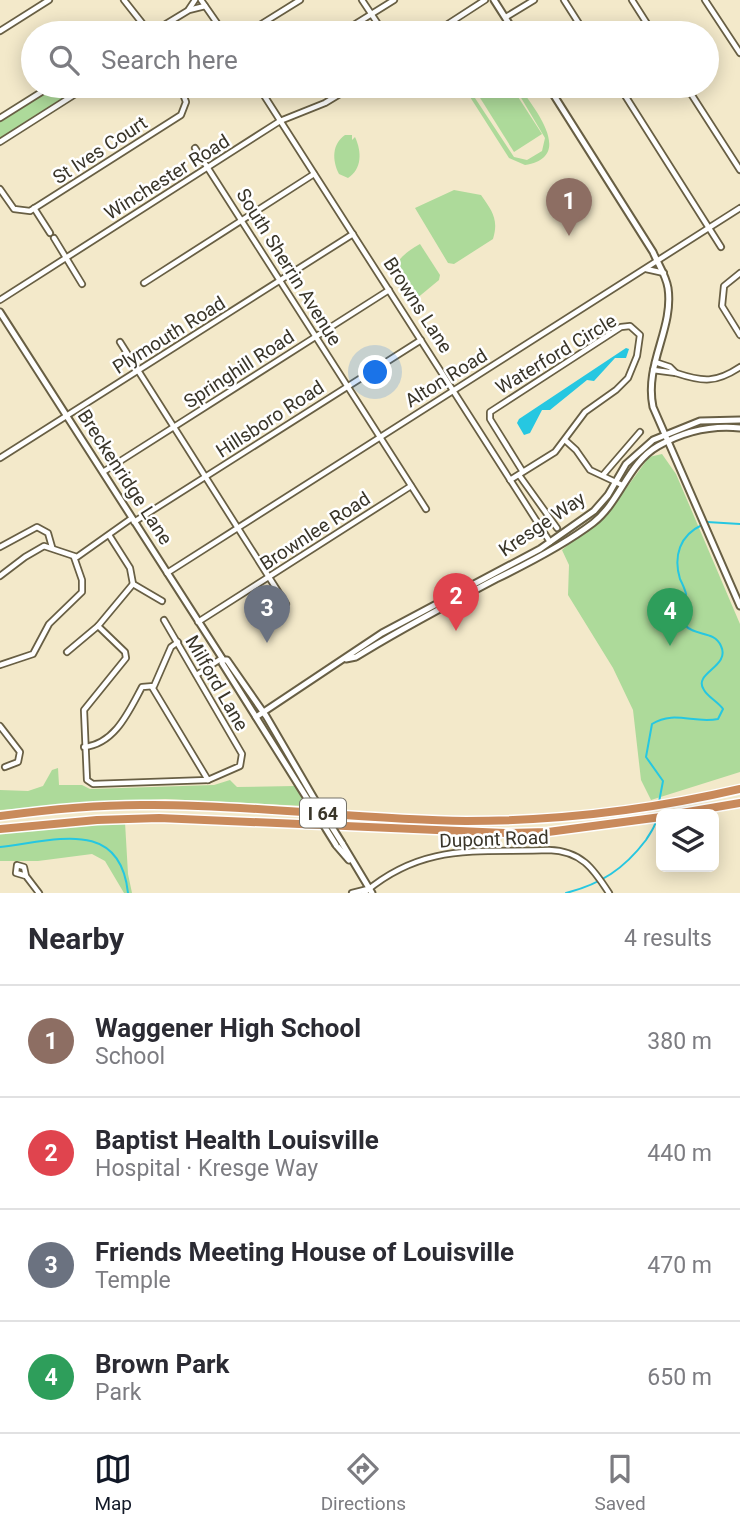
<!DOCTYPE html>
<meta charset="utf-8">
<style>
:root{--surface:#fff;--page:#f2f2f3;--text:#2b2b33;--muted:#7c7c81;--line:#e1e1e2;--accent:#111827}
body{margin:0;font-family:Roboto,sans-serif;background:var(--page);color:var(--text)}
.controls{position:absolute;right:21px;bottom:21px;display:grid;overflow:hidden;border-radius:10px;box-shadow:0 4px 18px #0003}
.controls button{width:63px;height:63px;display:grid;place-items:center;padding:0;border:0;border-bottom:2px solid var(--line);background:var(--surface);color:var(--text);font:35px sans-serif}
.you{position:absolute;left:376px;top:373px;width:24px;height:24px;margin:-18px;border:5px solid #fff;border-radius:50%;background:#1a73e8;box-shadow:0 0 0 10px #1a73e833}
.badge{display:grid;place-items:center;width:46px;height:46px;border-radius:50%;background:var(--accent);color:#fff;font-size:23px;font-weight:700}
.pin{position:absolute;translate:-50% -58px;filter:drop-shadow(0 2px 4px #0008)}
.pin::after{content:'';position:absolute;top:37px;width:24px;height:21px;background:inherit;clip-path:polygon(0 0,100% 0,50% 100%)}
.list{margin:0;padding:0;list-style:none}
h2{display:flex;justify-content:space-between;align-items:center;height:91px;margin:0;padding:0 28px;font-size:30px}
h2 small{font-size:23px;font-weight:400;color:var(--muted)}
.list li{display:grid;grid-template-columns:46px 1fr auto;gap:21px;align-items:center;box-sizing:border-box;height:112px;padding:0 28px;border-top:2px solid var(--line)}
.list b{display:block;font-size:26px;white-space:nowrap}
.list p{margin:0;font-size:23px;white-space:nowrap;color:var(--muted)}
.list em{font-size:23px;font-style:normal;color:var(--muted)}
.icon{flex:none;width:38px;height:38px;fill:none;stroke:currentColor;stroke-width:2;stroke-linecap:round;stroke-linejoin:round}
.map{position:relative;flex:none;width:740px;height:893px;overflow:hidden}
.search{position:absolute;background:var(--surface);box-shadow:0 4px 18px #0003;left:21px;right:21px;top:21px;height:77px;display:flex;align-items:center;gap:18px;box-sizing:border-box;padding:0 24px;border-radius:38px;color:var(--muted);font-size:26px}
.sheet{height:539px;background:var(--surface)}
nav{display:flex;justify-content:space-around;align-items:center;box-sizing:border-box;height:98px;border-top:2px solid var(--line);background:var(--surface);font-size:19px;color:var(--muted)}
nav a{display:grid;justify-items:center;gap:4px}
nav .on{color:var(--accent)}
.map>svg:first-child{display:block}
</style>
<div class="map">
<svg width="740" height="893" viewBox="0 0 740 893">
<rect width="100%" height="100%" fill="#f3e9ca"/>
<g fill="#adda9a">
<path d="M54,86H85L0,140V120Z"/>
<path d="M463,86H474L475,98L514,157L527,160L542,151L545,138L514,86H519C533,107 576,157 525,165L509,158Z"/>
<path d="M489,86H511L542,134L514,152L477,93Z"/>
<path d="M345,135H352V140L355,137C362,152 362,169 348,178L339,174C332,160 332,144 345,135Z"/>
<path d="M454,190L481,195C492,211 499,219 493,239L454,264L448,263L415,208Z"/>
<path d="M420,244L440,275L439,280L410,304C388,277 389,261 420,244Z"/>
<path d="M662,454L676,474L740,624V772L651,800L641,780L633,710L613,668L568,595L569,565L562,550L611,509L649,457Z"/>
<path d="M58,768L59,785H82L90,789L214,785L230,780L237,787L295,786L306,806L165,799L0,810V790L28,791L43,786L52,770Z"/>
<path d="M107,822H125L128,874L132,893H124L105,861L92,854L38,861H0V834Z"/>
</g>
<path fill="#26c7e1" d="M626,348L629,349L626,358H615L594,381L587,380L550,410H542L530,433L524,435L517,423L519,419Z"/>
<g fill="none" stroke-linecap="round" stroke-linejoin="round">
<g stroke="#26c7e1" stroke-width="2">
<path d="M707,522L740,524"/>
<path d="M659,802L663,781L646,757L652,724C674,710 694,724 718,719L723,709C718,702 708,697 704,690C692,673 731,667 721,646C714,630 695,637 685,625C677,614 686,605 686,594C685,589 682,583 680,579C673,556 680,535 702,525"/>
<path d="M0,847C54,841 120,817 128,893"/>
<path d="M566,893C601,884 624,869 646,840C650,833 654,829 656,821"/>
</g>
<g stroke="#685f44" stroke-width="8">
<g id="minor">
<path d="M124,0L150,33"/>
<path d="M201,0L224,33"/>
<path d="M362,0L384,33"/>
<path d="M564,0L585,33"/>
<path d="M632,0L653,33"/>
<path d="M705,0L740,53"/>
<path d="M189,9L195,0"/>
<path d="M506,17L534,0"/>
<path d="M0,31L49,0"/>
<path d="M132,33L145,27H161L189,10L205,6"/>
<path d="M247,33L300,0"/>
<path d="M341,33L394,0"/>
<path d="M434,33L485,0"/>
<path d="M258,86L550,542"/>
<path d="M619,86L721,247"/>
<path d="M686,86L740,170"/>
<path d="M0,118L51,86"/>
<path d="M0,142L88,86"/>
<path d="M195,148L426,509"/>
<path d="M0,189L14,209L30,211L181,115L186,102L180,86"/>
<path d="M34,208L50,233"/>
<path d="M54,238L82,284"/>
<path d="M646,269L664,273"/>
<path d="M740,273L724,286L722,306L740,335"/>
<path d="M144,283L314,174"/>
<path d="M0,300L280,121L325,103L353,86"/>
<path d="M120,342L286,604"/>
<path d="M653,370L676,373L670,367L655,362"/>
<path d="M676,373C703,382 716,383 740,367"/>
<path d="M565,440L576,450L590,470L622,485"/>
<path d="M0,458L353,234"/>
<path d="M103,472L389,290"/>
<path d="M519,475L557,528"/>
<path d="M603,475L640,432"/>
<path d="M510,480L555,452L585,412L616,390L628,378L637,356L640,335L630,326L621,327L490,412V419L523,472"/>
<path d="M134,522L421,340"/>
<path d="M109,535L130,568L133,584L162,601"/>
<path d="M0,547L37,527L48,533L52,547"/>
<path d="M167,573L740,208"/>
<path d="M0,576L25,557L44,546L77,557L132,518"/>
<path d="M198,622L411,486"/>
<path d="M98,626L125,652L126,658L84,710L87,780L93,784L208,780L240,766L242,754L164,620"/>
<path d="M67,652L98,626L133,584"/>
<path d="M0,665L33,654L49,624L82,592V580L74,557"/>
<path d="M198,674L222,658"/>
<path d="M152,687L208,780"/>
<path d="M0,726L20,752L18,762L5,767"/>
<path d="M84,747C115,744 129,711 142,687L154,686L171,647L178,642"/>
<path d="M26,876L16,873L17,865L24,867L26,876L39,893"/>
<path d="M352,893L368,889"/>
<path d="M364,893C424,842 477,853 549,850C581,851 593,868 609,893"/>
</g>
</g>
<g stroke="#685f44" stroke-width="9">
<g id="tertiary">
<path d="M494,0L515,33"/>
<path d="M548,86L653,252C658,264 666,275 668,288C674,329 644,364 653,407L740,606"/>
<path d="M346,659L356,657C402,628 449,604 496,579C529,563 564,545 593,523C620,502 628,463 658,446C683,432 711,425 740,428"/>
<path d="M256,717L382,633L540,549L594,511L608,495L626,464L653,440L700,421L740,420"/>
</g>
</g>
<g stroke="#685f44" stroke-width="9">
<g id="secondary">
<path d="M0,312L222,658V663L308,800"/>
<path d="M223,660H227L266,716L315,800"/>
<path d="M342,843L372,893"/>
<path d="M336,845L349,860"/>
</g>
</g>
<g stroke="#fff" stroke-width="11">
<g id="motorway">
<path d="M676,814L740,803"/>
<path d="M0,816C51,809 102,804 153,805C258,805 362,820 466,821C559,821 650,810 740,789"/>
<path d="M0,829L97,820L159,818L505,833L548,832L661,817"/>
</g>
</g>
<use href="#minor" stroke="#fff" stroke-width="4.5"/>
<use href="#tertiary" stroke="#fff" stroke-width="5"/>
<use href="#secondary" stroke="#fff" stroke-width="5"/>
<use href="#motorway" stroke="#c98a5b" stroke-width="8"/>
<g stroke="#685f44" stroke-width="9" stroke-linecap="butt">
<g id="secondary-bridge">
<path d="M308,800L336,845"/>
<path d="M315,800L342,843"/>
</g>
</g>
<use href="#secondary-bridge" stroke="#fff" stroke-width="5"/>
</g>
<g text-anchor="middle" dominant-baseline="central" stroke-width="5" stroke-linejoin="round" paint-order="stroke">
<rect fill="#fff" stroke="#747269" stroke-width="2" x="300" y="798.5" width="46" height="29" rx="5"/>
<g font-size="18" font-weight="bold" fill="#393529">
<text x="323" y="813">I 64</text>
</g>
<g font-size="19" fill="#393529" stroke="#fff">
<text transform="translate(100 150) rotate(-33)">St Ives Court</text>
<text transform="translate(167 177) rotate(-32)">Winchester Road</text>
<text transform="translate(289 267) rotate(58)">South Sherrin Avenue</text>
<text transform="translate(418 305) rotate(57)">Browns Lane</text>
<text transform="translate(169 335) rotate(-32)">Plymouth Road</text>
<text transform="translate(556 354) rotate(-31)">Waterford Circle</text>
<text transform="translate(239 369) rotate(-33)">Springhill Road</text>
<text transform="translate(446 378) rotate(-32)">Alton Road</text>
<text transform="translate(270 419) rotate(-33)">Hillsboro Road</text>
<text transform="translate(125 477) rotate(57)">Breckenridge Lane</text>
<text transform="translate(542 524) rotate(-34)">Kresge Way</text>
<text transform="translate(315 531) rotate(-33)">Brownlee Road</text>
<text transform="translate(217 683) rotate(60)">Milford Lane</text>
<text transform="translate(494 839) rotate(-2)">Dupont Road</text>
</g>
</g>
</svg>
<div class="controls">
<button><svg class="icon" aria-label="layers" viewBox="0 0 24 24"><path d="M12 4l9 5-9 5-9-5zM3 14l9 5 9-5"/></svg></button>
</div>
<div class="you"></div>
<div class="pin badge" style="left:569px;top:236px;background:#8d6e63">1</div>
<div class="pin badge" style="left:456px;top:631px;background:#e0444e">2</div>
<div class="pin badge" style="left:267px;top:643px;background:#6b7280">3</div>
<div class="pin badge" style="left:670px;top:646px;background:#2e9e5b">4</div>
<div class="search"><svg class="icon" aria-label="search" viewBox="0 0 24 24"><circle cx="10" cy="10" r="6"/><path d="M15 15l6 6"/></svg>Search here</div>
</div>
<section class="sheet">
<h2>Nearby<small>4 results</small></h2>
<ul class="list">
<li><span class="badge" style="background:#8d6e63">1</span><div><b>Waggener High School</b><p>School</p></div><em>380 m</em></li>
<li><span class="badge" style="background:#e0444e">2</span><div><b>Baptist Health Louisville</b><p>Hospital · Kresge Way</p></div><em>440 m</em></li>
<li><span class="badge" style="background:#6b7280">3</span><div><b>Friends Meeting House of Louisville</b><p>Temple</p></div><em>470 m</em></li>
<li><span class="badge" style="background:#2e9e5b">4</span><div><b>Brown Park</b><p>Park</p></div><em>650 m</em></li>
</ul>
</section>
<nav>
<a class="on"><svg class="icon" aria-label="map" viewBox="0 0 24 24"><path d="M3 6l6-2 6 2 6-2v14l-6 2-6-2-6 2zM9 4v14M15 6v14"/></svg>Map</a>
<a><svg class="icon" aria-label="directions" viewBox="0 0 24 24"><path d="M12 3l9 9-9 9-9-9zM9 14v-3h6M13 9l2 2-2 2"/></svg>Directions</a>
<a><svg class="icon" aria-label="saved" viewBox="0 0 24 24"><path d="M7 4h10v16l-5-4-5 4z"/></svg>Saved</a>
</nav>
